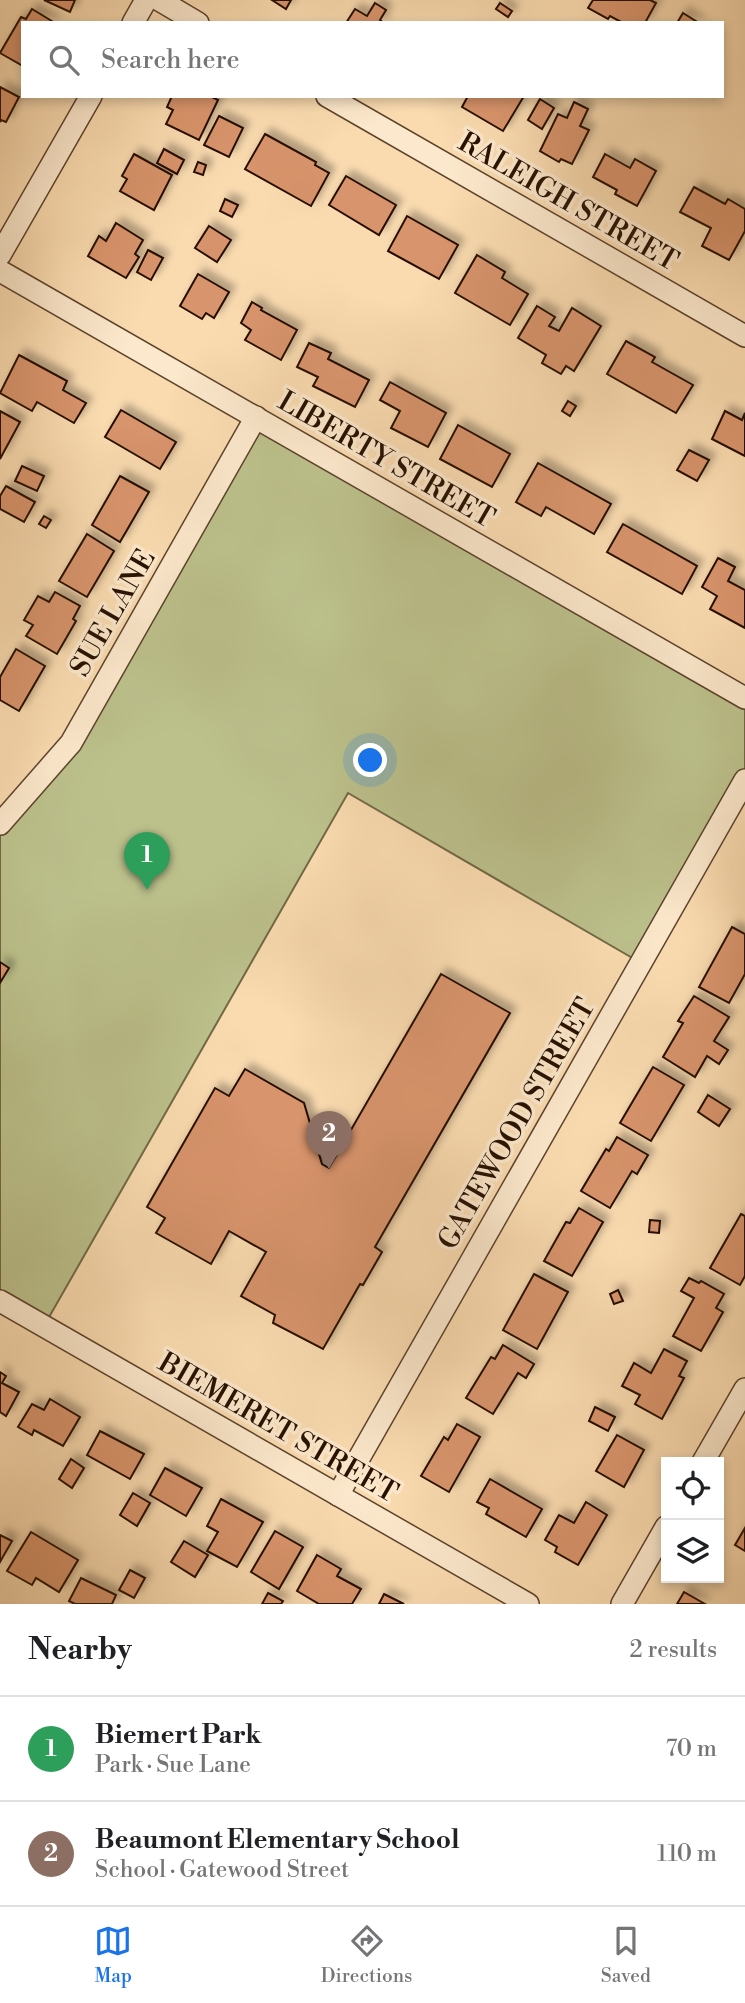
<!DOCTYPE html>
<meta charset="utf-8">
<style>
:root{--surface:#fff;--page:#f2f2f2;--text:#202124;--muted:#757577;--line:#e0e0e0;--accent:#1a73e8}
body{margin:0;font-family:"Libre Bodoni",serif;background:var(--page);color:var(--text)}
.controls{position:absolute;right:21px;bottom:21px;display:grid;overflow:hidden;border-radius:0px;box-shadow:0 4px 10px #0003}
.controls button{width:63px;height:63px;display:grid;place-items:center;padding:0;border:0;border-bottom:2px solid var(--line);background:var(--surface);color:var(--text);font:35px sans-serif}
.you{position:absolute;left:371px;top:761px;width:24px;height:24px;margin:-18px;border:5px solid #fff;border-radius:50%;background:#1a73e8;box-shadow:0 0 0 10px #1a73e833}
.badge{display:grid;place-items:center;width:46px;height:46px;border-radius:50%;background:var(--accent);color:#fff;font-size:23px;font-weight:700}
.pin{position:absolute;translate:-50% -58px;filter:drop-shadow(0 2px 4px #0008)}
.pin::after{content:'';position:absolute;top:37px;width:24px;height:21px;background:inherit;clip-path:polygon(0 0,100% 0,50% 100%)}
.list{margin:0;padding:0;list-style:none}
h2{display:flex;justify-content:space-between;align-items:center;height:91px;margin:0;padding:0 28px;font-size:30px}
h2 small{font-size:23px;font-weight:400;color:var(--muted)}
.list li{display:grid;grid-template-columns:46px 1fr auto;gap:21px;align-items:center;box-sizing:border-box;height:105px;padding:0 28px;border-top:2px solid var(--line)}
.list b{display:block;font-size:26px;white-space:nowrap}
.list p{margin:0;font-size:23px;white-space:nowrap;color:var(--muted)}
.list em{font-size:23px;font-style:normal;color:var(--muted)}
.icon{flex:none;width:38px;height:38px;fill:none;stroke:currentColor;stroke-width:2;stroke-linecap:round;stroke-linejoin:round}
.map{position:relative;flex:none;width:745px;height:1604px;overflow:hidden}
.search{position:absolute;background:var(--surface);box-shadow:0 4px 10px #0003;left:21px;right:21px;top:21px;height:77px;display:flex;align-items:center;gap:18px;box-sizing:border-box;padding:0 24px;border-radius:0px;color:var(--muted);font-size:26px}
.sheet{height:301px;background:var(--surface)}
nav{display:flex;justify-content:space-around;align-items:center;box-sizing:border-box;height:98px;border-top:2px solid var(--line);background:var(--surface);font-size:19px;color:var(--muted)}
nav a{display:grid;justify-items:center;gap:4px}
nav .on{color:var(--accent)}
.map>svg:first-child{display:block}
</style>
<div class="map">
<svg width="745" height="1604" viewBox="0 0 745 1604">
<defs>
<filter id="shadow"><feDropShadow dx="6" dy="-6" stdDeviation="3.5" flood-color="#0004"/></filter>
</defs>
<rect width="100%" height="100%" fill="#fadbb0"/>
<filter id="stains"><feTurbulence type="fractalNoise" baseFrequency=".00286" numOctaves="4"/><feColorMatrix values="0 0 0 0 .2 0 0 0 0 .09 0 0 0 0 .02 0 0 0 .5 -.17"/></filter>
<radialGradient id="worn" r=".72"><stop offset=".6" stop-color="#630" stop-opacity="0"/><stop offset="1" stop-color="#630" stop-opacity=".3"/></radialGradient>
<path fill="#bcc18c" stroke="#726846" stroke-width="2" d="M256,417L745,698V780L641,963L348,793L44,1326L0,1301V824L71,743Z"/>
<g fill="#d8946c" stroke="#271000" stroke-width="2" filter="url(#shadow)">
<path d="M44,0H75L70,12Z"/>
<path d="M272,0H291L286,9Z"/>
<path d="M593,0H650L656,3L645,23H623L610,16L608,19L588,8Z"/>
<path d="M375,3L386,10L380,20L384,23H346L355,9L367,16Z"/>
<path d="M500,3L512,11L508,17L496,9Z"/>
<path d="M32,9L55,23H23V66L0,53L21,17L26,19Z"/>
<path d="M683,13L699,23H677Z"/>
<path d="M0,87L19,97L6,122L1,120L0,122Z"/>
<path d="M172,96H210L218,100L199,140L166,124L173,110L167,107Z"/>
<path d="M468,96H524L503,131L462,107Z"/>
<path d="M540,99L554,108L542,129L528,120Z"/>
<path d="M574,102L588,109L580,126L589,130L572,164L561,159L559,162L540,151L558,114L567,118Z"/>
<path d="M219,116L243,128L229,157L204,145Z"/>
<path d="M265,134L316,162L315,165L329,173L311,206L245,169Z"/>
<path d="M164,149L184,160L177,174L157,163Z"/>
<path d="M134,154L172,175L154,210L120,191L127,179L122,176Z"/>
<path d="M605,154L630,168L635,159L656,171L637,206L615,194L617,190L593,177Z"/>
<path d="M198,162L206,165L203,175L194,172Z"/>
<path d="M346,176L396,205L379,235L329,205Z"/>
<path d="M694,187L725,204L728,199L745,209V231L729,260L702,246L711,228L680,212Z"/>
<path d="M225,199L238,205L232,217L220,211Z"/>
<path d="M407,216L458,245L439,279L388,251Z"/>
<path d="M116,223L143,240L135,254L139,257L126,278L88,256L99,236L106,241Z"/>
<path d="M209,226L231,240L217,262L195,248Z"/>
<path d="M148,250L163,258L151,280L137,272Z"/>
<path d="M477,255L505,272L502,278L528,294L510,325L455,293Z"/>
<path d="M198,274L229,292L214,318L206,313L202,319L180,306Z"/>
<path d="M252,302L262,308L261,310L297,330L281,360L245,340L251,330L241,323Z"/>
<path d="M537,306L555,317L549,326L559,331L572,308L601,326L574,371L566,366L561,374L542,363L546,355L518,338Z"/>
<path d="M626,341L655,357L652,362L693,385L676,413L607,374Z"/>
<path d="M309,343L331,353L328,359L369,380L355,407L313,386L318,377L297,367Z"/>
<path d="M19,355L67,381L63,390L86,403L74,423L37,402L32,411L0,393Z"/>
<path d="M390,382L446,413L428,447L391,428L400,411L380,400Z"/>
<path d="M568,401L576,406L570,416L562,411Z"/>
<path d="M121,410L176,442L160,469L105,437Z"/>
<path d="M0,411L20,422L0,459Z"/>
<path d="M725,411L742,420L745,413V456L712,439Z"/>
<path d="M458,425L510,454L492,487L440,459Z"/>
<path d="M689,450L709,460L697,481L677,470Z"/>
<path d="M538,463L611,504L594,534L546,507L541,516L516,502Z"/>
<path d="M22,466L44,476L37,491L15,481Z"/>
<path d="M120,476L149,492L120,542L92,525Z"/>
<path d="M6,486L35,502L24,522L0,509V496Z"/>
<path d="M44,516L51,520L46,528L39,524Z"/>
<path d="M623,524L697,566L682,594L607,552Z"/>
<path d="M87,534L114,551L87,597L59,581Z"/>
<path d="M718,558L735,567L728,581L745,590V628L710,609L717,596L702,587Z"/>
<path d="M55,592L80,606L73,619L76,621L57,654L26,636L33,625L24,620L38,596L49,602Z"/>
<path d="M16,649L45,666L19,711L0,700V677Z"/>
<path d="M732,927L745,934V974L729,1003L699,987Z"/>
<path d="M0,962L9,968L0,983Z"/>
<path d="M441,974L510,1013L375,1247L382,1252L363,1285L360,1284L323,1349L273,1323L275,1315L241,1296L266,1252L229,1231L211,1264L156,1233L165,1218L147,1207L215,1088L229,1096L245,1069L304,1103L322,1164L329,1168Z"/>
<path d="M694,996L729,1017L714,1041L728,1050L719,1064L707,1056L695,1077L663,1057L683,1023L678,1021Z"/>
<path d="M653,1067L684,1085L651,1141L620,1123Z"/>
<path d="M708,1095L730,1109L719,1126L698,1112Z"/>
<path d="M617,1137L648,1155L637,1174L632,1171L610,1208L581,1191L606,1149L609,1151Z"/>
<path d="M579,1208L603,1222L572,1276L544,1261L566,1222L570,1223Z"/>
<path d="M741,1214L745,1216V1276L740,1285L710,1268Z"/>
<path d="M650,1220L660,1221L659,1233L649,1232Z"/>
<path d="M534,1274L568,1292L537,1349L503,1330Z"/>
<path d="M689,1278L699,1283L701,1281L724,1294L716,1308L723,1312L701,1351L673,1336L694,1298L681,1291Z"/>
<path d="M618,1290L623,1301L614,1304L610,1294Z"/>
<path d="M503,1345L534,1364L526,1378L518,1373L493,1414L466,1398L491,1357L495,1359Z"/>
<path d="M664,1349L687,1361L679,1376L684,1378L662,1419L635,1404L640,1395L622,1386L634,1363L651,1373Z"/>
<path d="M0,1372L6,1376L2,1383L19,1392L6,1416L0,1412Z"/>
<path d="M50,1399L80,1417L63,1446L34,1430L32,1435L18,1427L32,1404L44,1410Z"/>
<path d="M595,1407L615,1417L608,1431L589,1421Z"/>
<path d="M457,1424L480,1437L449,1492L421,1476L444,1437L448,1440Z"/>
<path d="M100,1431L144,1454L130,1479L87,1455Z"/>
<path d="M617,1435L644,1450L624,1487L596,1471Z"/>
<path d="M71,1459L84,1468L72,1488L59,1479Z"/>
<path d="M165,1468L202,1488L186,1516L150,1495Z"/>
<path d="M490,1479L542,1509L526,1537L486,1514L489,1508L477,1502Z"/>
<path d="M133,1493L150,1503L137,1526L120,1515Z"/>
<path d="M221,1499L263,1522L237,1567L207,1551L218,1532L207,1526Z"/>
<path d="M586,1502L607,1515L578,1565L555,1552L557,1547L545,1540L559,1515L574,1523Z"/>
<path d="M745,1528V1551L735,1545Z"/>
<path d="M275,1531L303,1547L279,1589L251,1572Z"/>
<path d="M31,1532L78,1560L59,1592L36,1578L32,1585L7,1571Z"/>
<path d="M0,1535L12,1541L0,1562Z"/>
<path d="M184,1541L208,1555L195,1577L171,1562Z"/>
<path d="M317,1555L341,1569L337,1576L361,1589L352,1604H319L297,1591Z"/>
<path d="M130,1570L145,1578L134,1598L119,1590Z"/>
<path d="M81,1578L116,1595L112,1604H75L69,1601Z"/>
<path d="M684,1592L705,1604H677Z"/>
<path d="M268,1593L283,1601L281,1604H262Z"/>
<path d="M384,1594L404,1604H379Z"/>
</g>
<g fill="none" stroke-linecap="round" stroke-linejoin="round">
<g stroke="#5c432c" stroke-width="24">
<g id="minor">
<path d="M159,0L198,23"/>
<path d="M133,23L146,0"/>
<path d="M327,96L745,336"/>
<path d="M0,255L91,96"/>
<path d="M0,271L745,698"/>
<path d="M0,824L71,743L256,417"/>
<path d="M0,1301L528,1604"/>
<path d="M703,1462L745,1389"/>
<path d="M338,1495L745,780"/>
<path d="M622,1604L666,1527"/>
</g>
</g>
<use href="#minor" stroke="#fce8cc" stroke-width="21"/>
</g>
<g text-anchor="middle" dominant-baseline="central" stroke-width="7" stroke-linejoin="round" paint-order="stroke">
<g font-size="28" fill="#271000" stroke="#fce8cc">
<text transform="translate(568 202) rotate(30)">RALEIGH STREET</text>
<text transform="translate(386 460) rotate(30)">LIBERTY STREET</text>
<text transform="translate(113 613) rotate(-60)">SUE LANE</text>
<text transform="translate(517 1124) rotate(-60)">GATEWOOD STREET</text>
<text transform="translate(278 1428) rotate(30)">BIEMERET STREET</text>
</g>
</g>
<rect width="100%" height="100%" filter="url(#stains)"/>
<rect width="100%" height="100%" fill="url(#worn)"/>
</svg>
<div class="controls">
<button><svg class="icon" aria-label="locate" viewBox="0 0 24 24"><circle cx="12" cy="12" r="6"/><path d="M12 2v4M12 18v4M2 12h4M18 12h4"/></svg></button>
<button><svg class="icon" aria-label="layers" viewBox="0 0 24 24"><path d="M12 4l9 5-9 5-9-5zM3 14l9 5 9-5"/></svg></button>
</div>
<div class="you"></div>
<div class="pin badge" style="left:147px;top:890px;background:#2e9e5b">1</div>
<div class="pin badge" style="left:329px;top:1169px;background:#8d6e63">2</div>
<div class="search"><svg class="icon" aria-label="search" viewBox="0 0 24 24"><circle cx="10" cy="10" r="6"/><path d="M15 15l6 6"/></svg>Search here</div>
</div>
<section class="sheet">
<h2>Nearby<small>2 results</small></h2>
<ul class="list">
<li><span class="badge" style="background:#2e9e5b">1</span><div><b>Biemert Park</b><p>Park · Sue Lane</p></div><em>70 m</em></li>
<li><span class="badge" style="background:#8d6e63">2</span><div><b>Beaumont Elementary School</b><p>School · Gatewood Street</p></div><em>110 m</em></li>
</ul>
</section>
<nav>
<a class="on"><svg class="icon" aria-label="map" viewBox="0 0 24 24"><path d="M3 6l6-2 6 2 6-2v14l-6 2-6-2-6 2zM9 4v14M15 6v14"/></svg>Map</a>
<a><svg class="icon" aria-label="directions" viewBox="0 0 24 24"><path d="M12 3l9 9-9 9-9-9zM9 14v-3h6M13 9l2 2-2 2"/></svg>Directions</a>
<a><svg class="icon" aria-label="saved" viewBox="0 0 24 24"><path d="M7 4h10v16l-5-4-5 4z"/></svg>Saved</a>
</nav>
